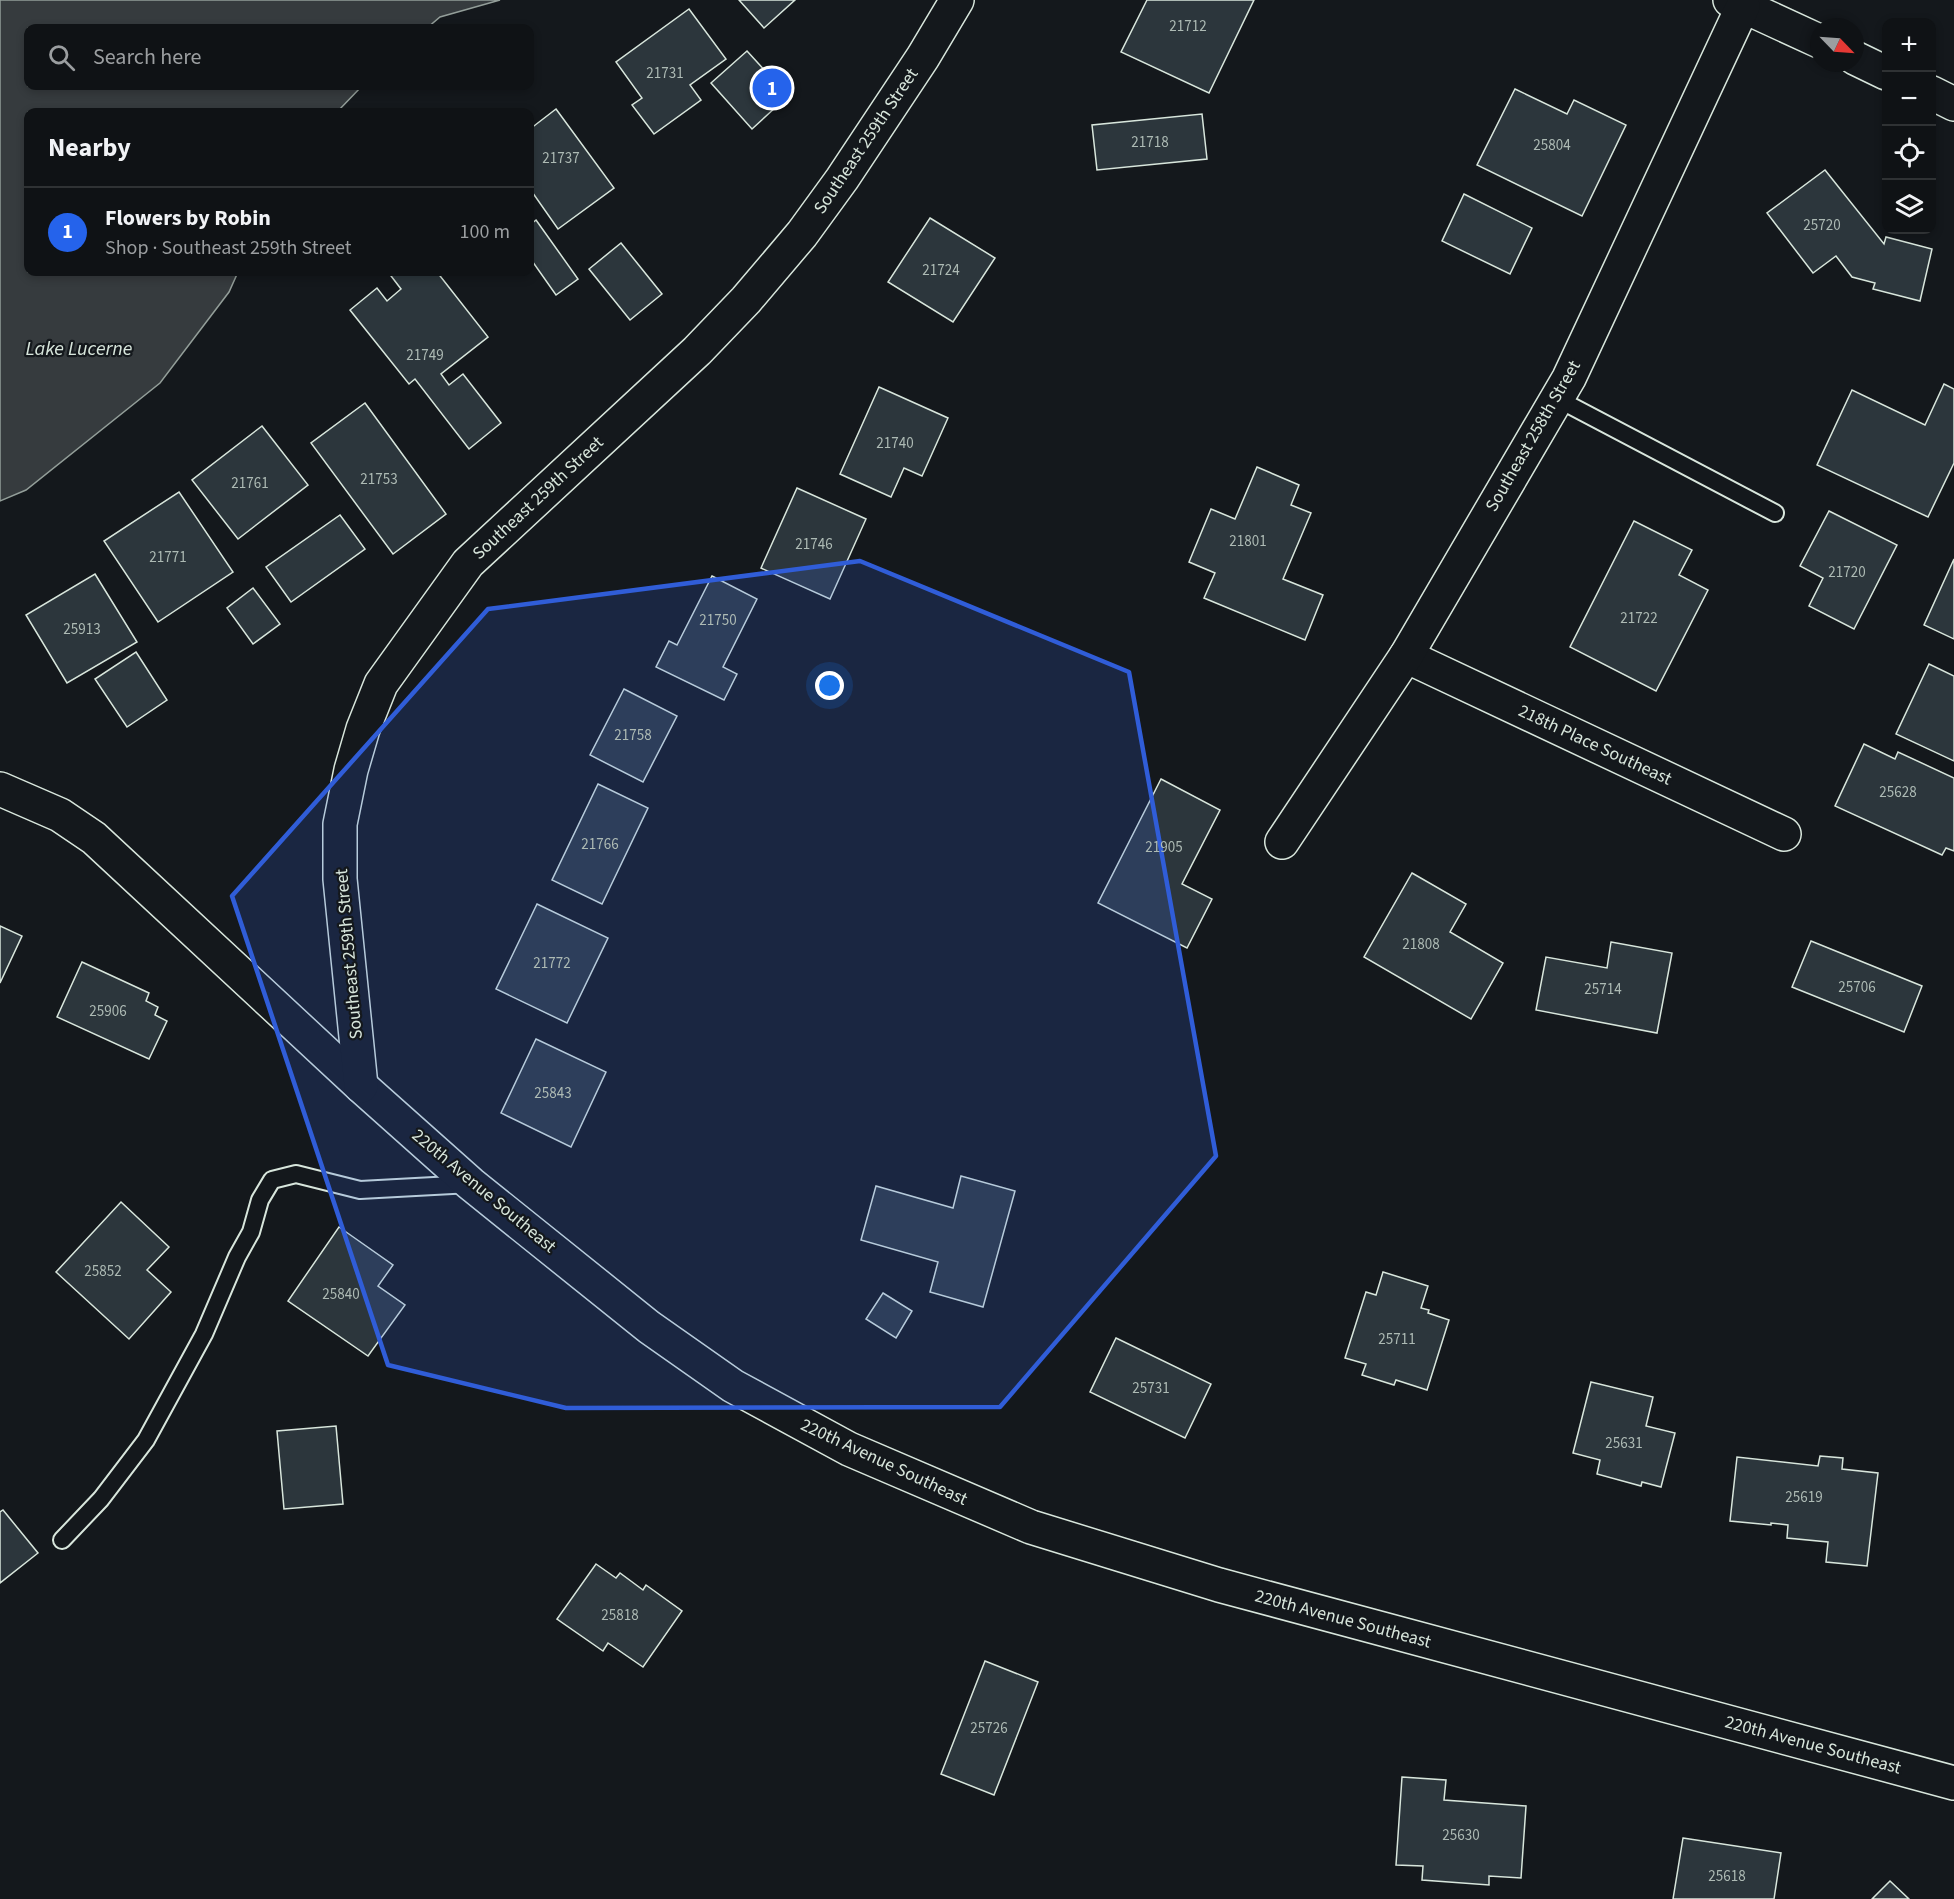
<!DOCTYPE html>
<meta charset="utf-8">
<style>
:root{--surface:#0f1215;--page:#181b1e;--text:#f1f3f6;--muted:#9b9ea0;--line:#2f3234;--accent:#2563eb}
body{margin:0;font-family:"Source Sans 3",sans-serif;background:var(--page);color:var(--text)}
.controls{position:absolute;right:18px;top:18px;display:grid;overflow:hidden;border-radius:12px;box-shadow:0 3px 9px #0003}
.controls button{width:54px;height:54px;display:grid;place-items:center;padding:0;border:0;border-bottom:2px solid var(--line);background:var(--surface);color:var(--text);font:30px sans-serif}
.compass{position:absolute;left:1810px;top:18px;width:54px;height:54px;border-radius:50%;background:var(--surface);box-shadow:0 3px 9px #0003;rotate:115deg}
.you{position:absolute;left:830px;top:686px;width:21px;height:21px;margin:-15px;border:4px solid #fff;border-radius:50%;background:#1a73e8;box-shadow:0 0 0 9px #1a73e833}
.badge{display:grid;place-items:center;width:39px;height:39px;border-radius:50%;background:var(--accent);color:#fff;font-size:20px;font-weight:700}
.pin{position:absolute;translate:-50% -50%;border:3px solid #fff;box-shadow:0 2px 6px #0006}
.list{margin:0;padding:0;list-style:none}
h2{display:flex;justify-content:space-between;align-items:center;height:78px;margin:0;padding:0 24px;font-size:26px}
h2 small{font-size:20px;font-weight:400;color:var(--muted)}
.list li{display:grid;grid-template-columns:39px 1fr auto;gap:18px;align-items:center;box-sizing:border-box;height:90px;padding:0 24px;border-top:2px solid var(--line)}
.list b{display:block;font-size:22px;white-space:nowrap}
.list p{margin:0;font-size:20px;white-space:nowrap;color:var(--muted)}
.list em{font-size:20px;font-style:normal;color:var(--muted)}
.icon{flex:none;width:33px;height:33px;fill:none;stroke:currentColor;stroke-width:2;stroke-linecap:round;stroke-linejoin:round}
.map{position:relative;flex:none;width:1954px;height:1899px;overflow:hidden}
.search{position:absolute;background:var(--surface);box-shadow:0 3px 9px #0003;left:24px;top:24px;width:510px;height:66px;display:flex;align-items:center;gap:15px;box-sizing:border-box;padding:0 21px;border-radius:12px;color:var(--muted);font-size:22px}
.panel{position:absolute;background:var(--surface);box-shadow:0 3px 9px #0003;left:24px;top:108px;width:510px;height:168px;border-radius:12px}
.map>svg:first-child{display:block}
</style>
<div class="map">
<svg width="1954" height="1899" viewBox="0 0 1954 1899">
<rect width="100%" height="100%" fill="#14181c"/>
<path fill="#363b3e" stroke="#939e99" stroke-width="1.5" d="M0,0H500L440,17L427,28H28V86H362L337,112H28V272H238L229,292L160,383L26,490L0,501Z"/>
<g fill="#2c363c" stroke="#d8e6dc" stroke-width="1.5">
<path d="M739,0H795L764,28Z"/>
<path d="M1147,0H1254L1209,93L1121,52Z"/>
<path d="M689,9L726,59L690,85L701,100L654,134L632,105L642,98L616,62Z"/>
<path d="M747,51L788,96L752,129L711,83Z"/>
<path d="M1515,89L1567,114L1574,100L1626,125L1582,216L1477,165Z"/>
<path d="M556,109L614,188L558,229L530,189V129Z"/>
<path d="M1202,114L1207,159L1097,170L1092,125Z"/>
<path d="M1825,170L1884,244L1886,237L1932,249L1920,301L1873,289L1875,283L1852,277L1836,256L1813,273L1767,213Z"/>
<path d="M1464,194L1532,228L1510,274L1442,241Z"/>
<path d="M930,218L995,258L953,322L888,282Z"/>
<path d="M536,220L578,279L556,295L530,258V225Z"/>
<path d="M621,243L662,294L630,320L589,269Z"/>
<path d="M388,272H437L488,337L441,374L449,385L463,374L501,423L469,449L415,379L409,384L350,310L377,288L387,301L401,289Z"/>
<path d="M1944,384L1954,389V463L1928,517L1817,465L1852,390L1925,425Z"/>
<path d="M879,387L948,418L922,476L904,468L891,497L840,474Z"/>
<path d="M365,403L446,514L393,554L311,443Z"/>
<path d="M262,426L308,485L238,539L192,480Z"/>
<path d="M1257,467L1299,485L1291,505L1311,513L1283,579L1323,595L1305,640L1204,598L1215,573L1189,562L1211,509L1235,519Z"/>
<path d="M797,488L866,519L830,599L761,568Z"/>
<path d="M179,492L233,572L158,622L104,541Z"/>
<path d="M1829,511L1897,545L1854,629L1809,606L1823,578L1800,566Z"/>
<path d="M340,515L365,549L291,602L266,567Z"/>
<path d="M1634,521L1692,550L1679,575L1708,590L1656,691L1570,647Z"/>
<path d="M1954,559V639L1924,625Z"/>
<path d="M95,574L137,642L67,683L26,615Z"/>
<path d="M712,576L757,599L723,667L737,674L724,700L656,667L669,641L677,645Z"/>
<path d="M253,588L280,624L253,644L227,608Z"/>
<path d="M136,652L167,700L127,727L95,679Z"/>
<path d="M1929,664L1954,676V761L1896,734Z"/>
<path d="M624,689L677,716L643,782L590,755Z"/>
<path d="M1864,744L1895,759L1898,752L1954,778V851L1946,848L1942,855L1835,806Z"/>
<path d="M1161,779L1220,810L1182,884L1212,899L1187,948L1098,903Z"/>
<path d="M598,784L648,808L602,904L552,880Z"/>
<path d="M1412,873L1466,904L1450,932L1503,963L1471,1019L1364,957Z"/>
<path d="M537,904L608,938L567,1023L496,989Z"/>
<path d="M0,926L22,936L0,983Z"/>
<path d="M1811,941L1922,986L1904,1032L1792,987Z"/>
<path d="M1611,942L1672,953L1657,1033L1536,1010L1546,957L1607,968Z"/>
<path d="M82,962L149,993L146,1001L158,1007L155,1015L167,1021L149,1059L57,1017Z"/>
<path d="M536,1039L606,1072L571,1147L501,1113Z"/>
<path d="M961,1176L1015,1191L983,1307L930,1292L938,1262L861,1240L876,1186L953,1208Z"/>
<path d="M121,1202L169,1247L147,1270L171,1292L129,1339L56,1272Z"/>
<path d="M339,1227L393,1265L378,1286L405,1305L368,1356L288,1301Z"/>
<path d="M1383,1272L1428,1286L1421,1308L1429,1310L1428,1313L1449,1320L1427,1390L1396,1380L1394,1385L1362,1375L1366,1364L1345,1358L1366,1292L1376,1295Z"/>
<path d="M883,1293L912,1311L896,1338L866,1319Z"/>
<path d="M1116,1338L1211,1384L1185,1438L1090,1392Z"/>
<path d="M1591,1382L1653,1397L1646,1426L1675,1433L1661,1487L1642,1482L1641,1486L1597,1474L1600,1460L1573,1453Z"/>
<path d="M336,1426L343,1504L284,1509L277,1431Z"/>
<path d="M1820,1456L1843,1458L1842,1469L1878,1473L1867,1566L1826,1562L1828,1542L1787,1538L1788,1525L1771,1523V1525L1730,1521L1737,1457L1818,1466Z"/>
<path d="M3,1510L38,1553L0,1583V1512Z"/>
<path d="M596,1564L616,1578L620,1573L643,1590L646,1585L682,1611L643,1667L608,1643L603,1651L557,1619Z"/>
<path d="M985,1661L1038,1682L994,1795L941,1774Z"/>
<path d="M1402,1777L1446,1780L1444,1800L1526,1806L1521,1878L1489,1876V1885L1422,1880L1423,1866L1396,1865Z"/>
<path d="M1683,1838L1781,1853L1774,1899H1673Z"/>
<path d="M1890,1881L1909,1899H1872Z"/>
</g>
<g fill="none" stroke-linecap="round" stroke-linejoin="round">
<g stroke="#d8e6dc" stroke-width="20">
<g id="lane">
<path d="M1556,398L1775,513"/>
<path d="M62,1540L101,1499L146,1440L204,1334L237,1257L251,1232L260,1200L272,1180L296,1174L360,1190L471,1184"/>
</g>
</g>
<g stroke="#d8e6dc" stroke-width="36">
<g id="street">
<path d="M1730,0L1819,41"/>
<path d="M1855,58L1886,73"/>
<path d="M1932,93L1954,104"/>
<path d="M1406,656L1784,834"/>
<path d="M0,789L60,815L94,838L361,1086L471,1184L649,1327L733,1386L849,1449L1031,1527L1219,1585L1954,1783"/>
<path d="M1282,842L1406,656L1569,378L1743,6"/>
<path d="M361,1086L340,879V824L351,770L363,729L381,684L468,563L697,351L746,300L802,234L842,179L923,57L957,0"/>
</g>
</g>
<use href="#lane" stroke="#14181c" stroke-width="16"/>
<use href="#street" stroke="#14181c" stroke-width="33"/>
</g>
<path fill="#305dd8" fill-opacity="0.2" stroke="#305dd8" stroke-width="4.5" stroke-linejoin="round" d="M860,561L1129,672L1216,1156L1000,1407L566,1408L388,1365L232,896L488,609Z"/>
<g text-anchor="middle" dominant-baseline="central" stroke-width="4.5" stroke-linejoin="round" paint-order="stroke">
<g font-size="15" fill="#adbab4">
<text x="1188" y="26">21712</text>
<text x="665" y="73">21731</text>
<text x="1150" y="142">21718</text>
<text x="1552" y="145">25804</text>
<text x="561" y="158">21737</text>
<text x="1822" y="225">25720</text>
<text x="941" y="270">21724</text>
<text x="425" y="355">21749</text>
<text x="895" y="443">21740</text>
<text x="379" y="479">21753</text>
<text x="250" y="483">21761</text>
<text x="1248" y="541">21801</text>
<text x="814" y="544">21746</text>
<text x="168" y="557">21771</text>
<text x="1847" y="572">21720</text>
<text x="1639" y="618">21722</text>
<text x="718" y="620">21750</text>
<text x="82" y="629">25913</text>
<text x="633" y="735">21758</text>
<text x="1898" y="792">25628</text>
<text x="600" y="844">21766</text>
<text x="1164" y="847">21905</text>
<text x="1421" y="944">21808</text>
<text x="552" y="963">21772</text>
<text x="1857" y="987">25706</text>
<text x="1603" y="989">25714</text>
<text x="108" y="1011">25906</text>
<text x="553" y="1093">25843</text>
<text x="103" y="1271">25852</text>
<text x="341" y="1294">25840</text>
<text x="1397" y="1339">25711</text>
<text x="1151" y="1388">25731</text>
<text x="1624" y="1443">25631</text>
<text x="1804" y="1497">25619</text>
<text x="620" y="1615">25818</text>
<text x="989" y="1728">25726</text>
<text x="1461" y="1835">25630</text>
<text x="1727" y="1876">25618</text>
</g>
<g font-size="18" fill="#d8e6dc" stroke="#14181c">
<text transform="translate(866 141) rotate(-56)">Southeast 259th Street</text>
<text transform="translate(1533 436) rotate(-60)">Southeast 258th Street</text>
<text transform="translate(538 498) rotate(-43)">Southeast 259th Street</text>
<text transform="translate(1595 745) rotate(25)">218th Place Southeast</text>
<text transform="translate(349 954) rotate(-95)">Southeast 259th Street</text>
<text transform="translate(484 1191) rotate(40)">220th Avenue Southeast</text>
<text transform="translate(884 1462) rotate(25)">220th Avenue Southeast</text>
<text transform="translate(1343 1619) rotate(15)">220th Avenue Southeast</text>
<text transform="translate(1813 1745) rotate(15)">220th Avenue Southeast</text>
</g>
<g font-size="20" font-style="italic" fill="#d8e6dc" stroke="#14181c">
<text x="79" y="349">Lake Lucerne</text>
</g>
</g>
</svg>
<div class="controls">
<button>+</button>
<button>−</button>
<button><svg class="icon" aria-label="locate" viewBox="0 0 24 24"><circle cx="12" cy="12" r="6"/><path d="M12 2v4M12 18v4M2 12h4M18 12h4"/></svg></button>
<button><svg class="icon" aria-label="layers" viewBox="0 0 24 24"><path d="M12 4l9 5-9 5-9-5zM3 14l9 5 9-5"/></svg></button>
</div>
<svg class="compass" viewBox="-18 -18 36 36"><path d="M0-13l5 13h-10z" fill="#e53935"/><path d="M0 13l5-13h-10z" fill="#9b9ea0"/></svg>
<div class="you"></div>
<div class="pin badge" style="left:772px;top:88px">1</div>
<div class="search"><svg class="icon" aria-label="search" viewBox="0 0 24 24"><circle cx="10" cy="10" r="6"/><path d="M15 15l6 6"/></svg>Search here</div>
<section class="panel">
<h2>Nearby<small></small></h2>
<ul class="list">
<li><span class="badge">1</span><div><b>Flowers by Robin</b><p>Shop · Southeast 259th Street</p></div><em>100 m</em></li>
</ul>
</section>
</div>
